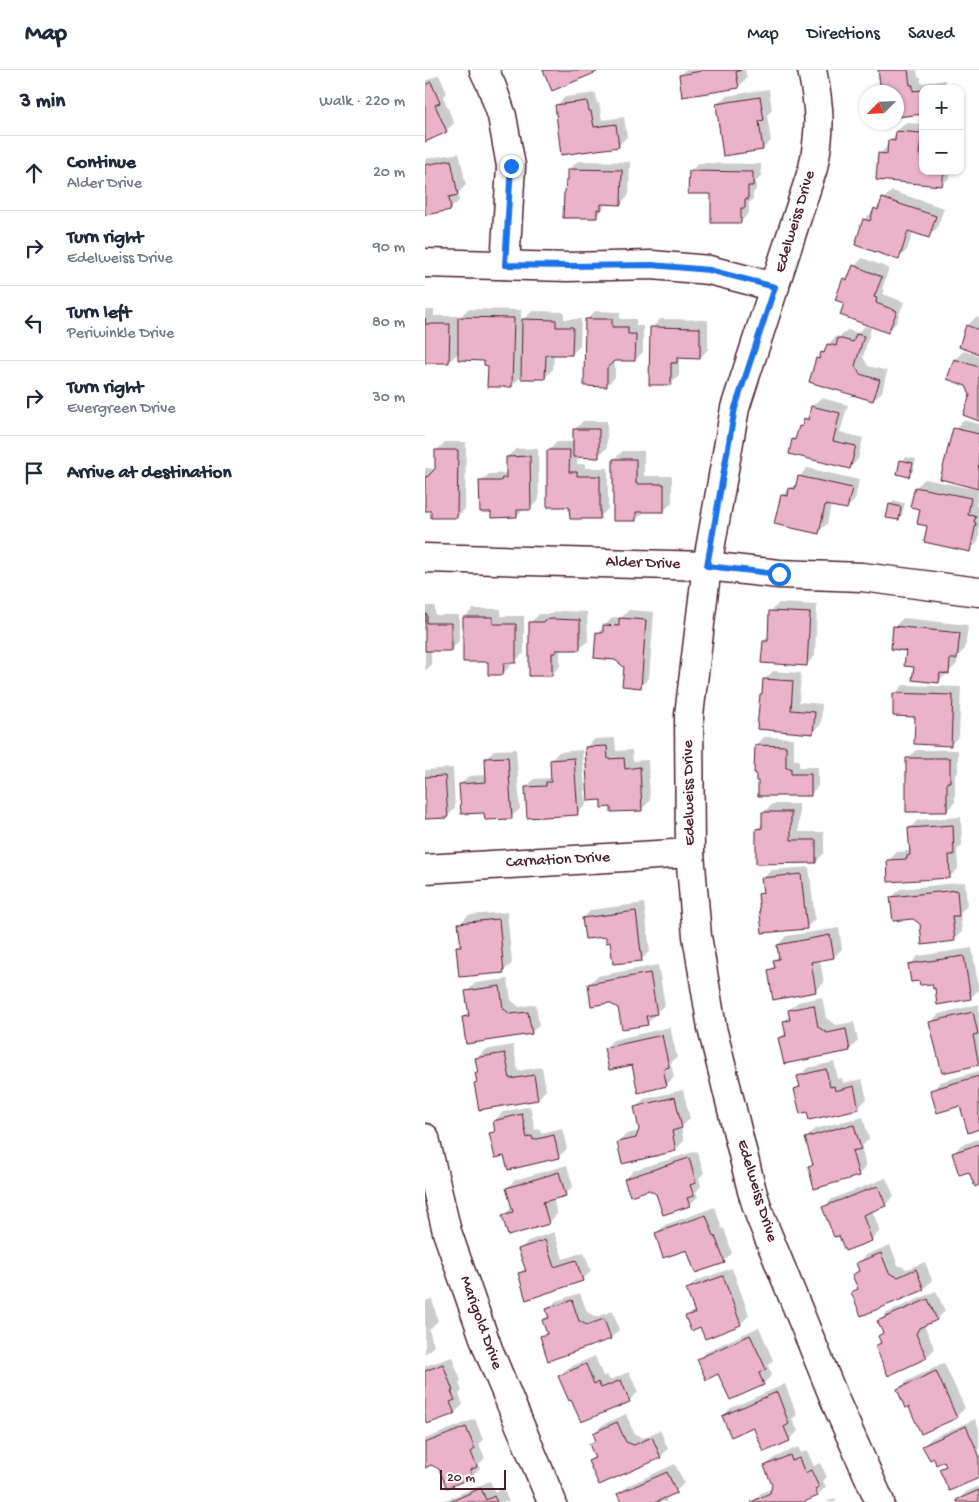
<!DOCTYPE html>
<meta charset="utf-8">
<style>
:root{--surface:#fff;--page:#f6f6f7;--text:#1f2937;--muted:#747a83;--line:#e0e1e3}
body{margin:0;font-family:"Gochi Hand",sans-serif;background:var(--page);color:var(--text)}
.controls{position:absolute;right:15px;top:15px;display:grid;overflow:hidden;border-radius:10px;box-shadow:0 1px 4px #0004}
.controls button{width:45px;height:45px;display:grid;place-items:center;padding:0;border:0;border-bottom:1px solid var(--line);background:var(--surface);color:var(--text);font:25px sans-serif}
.compass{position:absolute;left:434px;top:15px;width:45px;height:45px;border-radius:50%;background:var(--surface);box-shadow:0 1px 4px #0004;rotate:246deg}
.scale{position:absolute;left:15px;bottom:12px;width:66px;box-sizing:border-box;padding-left:5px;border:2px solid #4a1f2b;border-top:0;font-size:14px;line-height:18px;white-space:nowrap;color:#4a1f2b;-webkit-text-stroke:4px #fff;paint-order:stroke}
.stop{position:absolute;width:15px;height:15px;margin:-11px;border:4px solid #1a73e8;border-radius:50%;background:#fff}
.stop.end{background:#1a73e8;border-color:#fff;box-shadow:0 1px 5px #0008}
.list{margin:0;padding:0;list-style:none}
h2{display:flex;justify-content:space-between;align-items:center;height:65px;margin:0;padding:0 20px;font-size:21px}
h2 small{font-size:16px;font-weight:400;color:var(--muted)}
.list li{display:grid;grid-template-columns:32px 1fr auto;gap:15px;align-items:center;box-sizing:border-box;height:75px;padding:0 20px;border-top:1px solid var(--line)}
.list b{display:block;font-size:19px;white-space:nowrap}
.list p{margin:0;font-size:16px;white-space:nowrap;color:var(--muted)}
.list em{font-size:16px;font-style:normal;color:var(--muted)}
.icon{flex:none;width:28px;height:28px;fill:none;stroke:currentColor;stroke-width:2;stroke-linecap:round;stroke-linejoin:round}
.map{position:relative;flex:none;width:554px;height:1432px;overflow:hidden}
header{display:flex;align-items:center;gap:30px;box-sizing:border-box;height:70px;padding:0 25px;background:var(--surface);border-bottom:1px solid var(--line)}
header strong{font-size:24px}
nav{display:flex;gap:28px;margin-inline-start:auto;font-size:18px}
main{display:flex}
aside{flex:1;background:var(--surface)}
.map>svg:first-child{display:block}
</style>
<header>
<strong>Map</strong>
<nav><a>Map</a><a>Directions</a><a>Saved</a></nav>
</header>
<main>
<aside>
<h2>3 min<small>Walk · 220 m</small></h2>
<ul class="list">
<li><svg class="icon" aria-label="ahead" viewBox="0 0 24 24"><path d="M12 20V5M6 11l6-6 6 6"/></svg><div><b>Continue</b><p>Alder Drive</p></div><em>20 m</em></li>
<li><svg class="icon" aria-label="right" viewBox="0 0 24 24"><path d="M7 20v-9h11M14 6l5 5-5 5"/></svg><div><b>Turn right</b><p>Edelweiss Drive</p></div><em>90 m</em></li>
<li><svg class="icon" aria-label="left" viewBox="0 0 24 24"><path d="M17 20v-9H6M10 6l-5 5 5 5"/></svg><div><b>Turn left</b><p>Periwinkle Drive</p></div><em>80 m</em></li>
<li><svg class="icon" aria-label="right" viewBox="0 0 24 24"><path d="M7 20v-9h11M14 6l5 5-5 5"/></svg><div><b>Turn right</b><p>Evergreen Drive</p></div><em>30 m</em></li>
<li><svg class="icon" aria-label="arrive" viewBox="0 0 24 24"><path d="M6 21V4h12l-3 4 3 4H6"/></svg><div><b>Arrive at destination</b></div></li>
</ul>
</aside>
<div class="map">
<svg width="554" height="1432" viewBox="0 0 554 1432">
<rect width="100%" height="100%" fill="#fff"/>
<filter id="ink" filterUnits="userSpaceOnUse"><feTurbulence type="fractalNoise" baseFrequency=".02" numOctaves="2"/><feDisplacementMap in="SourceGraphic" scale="10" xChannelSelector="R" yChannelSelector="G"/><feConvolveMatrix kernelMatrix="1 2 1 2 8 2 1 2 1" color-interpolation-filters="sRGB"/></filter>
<g filter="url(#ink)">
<g fill="#0003">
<path d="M260,0H320L322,8L313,17L255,5Z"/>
<path d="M454,0H492L493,7H496V13L520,10L521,19H498V43L472,46V22H460Z"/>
<path d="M14,5L22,23L18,27L29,53L21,61L0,70V11Z"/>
<path d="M344,19L347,40L342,45L346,71L337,79L292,34L301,26Z"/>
<path d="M171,23L172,34L174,33L177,50L199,47L202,67L193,76L131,36L140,27Z"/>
<path d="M480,53L498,54V101H526L525,107L517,115L455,84L463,75L464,71L472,63V61Z"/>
<path d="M34,83L41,115L33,123L34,131L25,139L0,144V89Z"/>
<path d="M153,91L205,92L204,125L196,133L179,134V138L171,147L142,111L144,108V99Z"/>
<path d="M274,93L336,94V107L331,111V120L328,123V129L324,133V143L315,152L265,101Z"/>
<path d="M467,121L519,138L512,158L503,167L488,162L482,180L474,188L439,150L448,141L449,142L458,129Z"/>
<path d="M437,188L464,198L457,219L460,220L458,224L479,232L471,253L463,262L421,232L419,209Z"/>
<path d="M43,239L96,240V252L107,241L139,242V249H156L155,276L147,284H129L128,299L120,308L97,305L87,316L60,290L34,282L24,292H0V240H9V246H32V250Z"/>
<path d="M170,241L195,242V249H211V256H218V282L210,290H190V307L181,316L161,250Z"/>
<path d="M551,247L554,248V283L535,276L542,256Z"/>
<path d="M235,249L283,250V279L275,288L256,287L254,289V306L245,314L227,258Z"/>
<path d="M440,256L446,258L438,287L443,296L462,301L457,322L448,330L386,312L392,288L402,279L403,274L412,266L415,267L422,260L433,263Z"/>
<path d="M539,281L554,286V350L540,345L547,325L542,315L524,309L530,289Z"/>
<path d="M396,328L423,335L415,362L438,368L433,389L425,398L368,370L373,365L375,356L379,353L380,349L386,343L387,336Z"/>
<path d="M538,350L554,354V416L553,417L530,359Z"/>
<path d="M158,351H182V378L173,386H153L152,394H160V398H183V439L174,448L146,435L123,381L132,372H150V359Z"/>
<path d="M20,372H41L40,439L32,447L7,440H0V398L11,399V381Z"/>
<path d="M113,378L114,430L105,438L99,439L91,446L67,441L55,412L64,404L83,403L82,387L91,379Z"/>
<path d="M198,381H219V406H247V432L239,441H220L211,450L189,389Z"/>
<path d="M481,387L491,389L488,401L484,405L477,391Z"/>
<path d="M382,398L434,410L430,430L422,438L406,435L402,454L393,462L357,425L373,412L374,407Z"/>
<path d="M500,409L554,420L551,436L554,437V468L553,472L545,480L504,455L496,438L487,436L491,417Z"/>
<path d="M469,431L480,433L477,445L473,449L465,435Z"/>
<path d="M354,533L392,535L390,586L381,595L339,571L344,566L346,541Z"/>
<path d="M0,536H10V545H34V571L26,580L6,579V595L0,601Z"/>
<path d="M48,539H76V546H99V583L90,591H86V595L78,604L39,548Z"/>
<path d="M204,540L229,542L224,608L216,616L173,563L188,547L196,548Z"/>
<path d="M137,541L162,542L163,571L154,579H135V596L126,605L105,553L114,544H127L129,542Z"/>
<path d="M478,548L543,555L540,579L532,587V594L514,611L490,596L469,557Z"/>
<path d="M348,601L376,603L374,632L397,634L396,654L387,663L336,625L338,622L339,610Z"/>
<path d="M478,615L536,617L534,666L526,674L491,646L470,624Z"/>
<path d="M339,667L369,668V690H374V697H393V716L385,725L331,676Z"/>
<path d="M190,668L191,681L207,680L208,691L223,690L225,731L217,739L177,729L161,677L170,669Z"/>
<path d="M91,679L95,739L86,747L60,742L35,715L44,706L62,705L61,689L69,680Z"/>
<path d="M157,680L161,735L152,743L101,718L109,709L126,708V690L134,682Z"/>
<path d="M491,680H533V703L530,705V732L522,741L482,689Z"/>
<path d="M28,698L30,738L22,747L0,748V700Z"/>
<path d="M347,734H374V762H399V783L391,792L332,759L338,753V743Z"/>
<path d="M536,747L537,775L532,780L533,799L524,807L463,791L472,782L486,781L484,758L493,750Z"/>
<path d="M384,797L390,849L381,858L335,824L339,820L338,809L346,800Z"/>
<path d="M540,812L542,836L535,843L537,862L529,870L496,854L466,828L475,819Z"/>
<path d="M219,833L225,881L216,890L187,871L182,865L158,848L166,840Z"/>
<path d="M82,842L87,893L78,902L32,877L37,872L35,854L43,845Z"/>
<path d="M414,858L417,879L409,887L395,890L399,913L390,921L345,900L350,895L349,890L355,885L353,875L361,866Z"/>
<path d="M547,878L554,920L545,928L511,917L508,912L484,895L493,886Z"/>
<path d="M233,895L240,935L230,943V945L222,954L194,938L164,914L172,906Z"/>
<path d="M83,909L86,930L94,937L111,934L114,955L106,963L38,947L44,941L42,922L50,913Z"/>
<path d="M397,927L401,948L411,955L429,952L433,971L424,980L355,968L361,962L359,952L365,945L364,940L373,932Z"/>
<path d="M554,934V993L518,1002L506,952L514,944Z"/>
<path d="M245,957L252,987L246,993L249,1007L241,1015L208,993L180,978L188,970Z"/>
<path d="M88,975L93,1001L117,997L121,1020L113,1029L50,1013L53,1011L52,1004L54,1001L52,988L60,980Z"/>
<path d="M409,992L413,1009L417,1008L418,1013L437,1009L442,1029L434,1037L385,1048L383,1041L370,1019L375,1014L374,1007L382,998Z"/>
<path d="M554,1001V1058L544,1061L536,1034L507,1021L515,1012Z"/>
<path d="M258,1020L265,1049L256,1057L259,1071L250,1080L193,1072L202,1064L215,1061L210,1038L219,1029Z"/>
<path d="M105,1036L110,1060L115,1059L116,1063L137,1058L142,1079L133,1087L80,1085L66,1064L71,1058L69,1051L78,1042Z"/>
<path d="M438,1047L444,1069L436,1077L441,1097L433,1105L385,1097L388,1093L381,1068L390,1059L428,1049V1050Z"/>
<path d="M554,1069V1114L551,1115L545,1100L528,1084L536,1075Z"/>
<path d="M272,1081L279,1103L274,1108L276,1116L271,1122L273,1127L264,1135L232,1123L201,1109L209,1100Z"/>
<path d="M142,1095L148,1116L140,1125L128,1128L132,1144L124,1153L84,1165L78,1146L87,1137L82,1118L90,1110Z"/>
<path d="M461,1108L469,1126L460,1135L447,1140L455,1161L447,1169L420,1180L414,1164L399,1138L407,1129Z"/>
<path d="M290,1137L297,1159L299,1158L307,1183L299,1192L263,1179L231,1163L240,1155Z"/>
<path d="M129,1162L138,1189L159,1182L166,1201L157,1210L94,1204L101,1197L95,1179L103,1171Z"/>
<path d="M465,1175L473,1195L482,1199L500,1192L507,1210L499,1219L437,1244L428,1222L433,1217L428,1205L435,1199L433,1194L441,1185Z"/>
<path d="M307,1198L324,1245L316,1254L280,1267L276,1256L262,1246L270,1239L262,1220L271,1211Z"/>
<path d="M511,1221L520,1241L512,1249L499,1255L510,1279L501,1287L451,1276L456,1271L454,1266L458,1262L454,1252L462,1243Z"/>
<path d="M155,1223L162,1242L171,1247L188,1241L194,1260L186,1268L124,1289L117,1267L122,1261L118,1250L124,1245L122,1240L131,1231Z"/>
<path d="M7,1229L13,1251L4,1260L9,1276L0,1284V1231Z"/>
<path d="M334,1257L348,1290L343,1296L347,1305L338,1314L294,1303L273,1289L282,1281Z"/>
<path d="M170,1286L178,1306L182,1305L185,1310L204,1302L213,1322L204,1331L134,1306L143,1298Z"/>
<path d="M27,1287L36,1311L34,1313L37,1321L34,1324L38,1335L29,1343L0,1346V1296Z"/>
<path d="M519,1293L540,1338L531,1347L484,1335L473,1319L482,1311Z"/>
<path d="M360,1314L372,1345L367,1349L373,1361L364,1370L329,1356L298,1346L306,1338Z"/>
<path d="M201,1344L209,1363L218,1368L235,1360L243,1379L235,1387L164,1391L170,1386L165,1374L171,1368L169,1363L177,1355Z"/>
<path d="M50,1349L58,1370L54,1374L60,1388L54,1394L55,1398L47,1406L15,1398L6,1394L0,1397V1369Z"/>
<path d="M550,1349L554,1359V1406L525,1419L516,1400L521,1394L519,1390L509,1387L498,1376L507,1368Z"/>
<path d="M373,1377L376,1383L382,1381L389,1396L395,1393L402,1407L398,1411L401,1417L392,1425L376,1432H328L336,1423L348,1418L349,1415L340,1396L349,1388Z"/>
<path d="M250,1394L259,1413L251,1421L240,1426L242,1432H197L194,1424L202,1416Z"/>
<path d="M65,1411L70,1422L78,1418L84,1432H16Z"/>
<path d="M554,1416V1432H533V1430L541,1422Z"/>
<path d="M410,1428L412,1432H401Z"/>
</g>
<g fill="#eab3c9" stroke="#4a1f2b">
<path d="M118,0H171L172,2L127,21Z"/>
<path d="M276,0H316L311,2L314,18L257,27L254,5L276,1Z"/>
<path d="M453,0H483L485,15H488V21L498,20V44L472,47V22L456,21Z"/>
<path d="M6,12L15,33L10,35L22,62L0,72V15Z"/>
<path d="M335,27L339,50L334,51L338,80L298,86L291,34Z"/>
<path d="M162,31L164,41H166L169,57L191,54L194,77L136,85L130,35Z"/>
<path d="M471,61L497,63L494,84L498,90V101H519L517,116L451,110L453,83L462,84L463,70L470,71Z"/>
<path d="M26,90L33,125L24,127L26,140L0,145V95Z"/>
<path d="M143,99L197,100L196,135L176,134V140L172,139V148H138L139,123L140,122L141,110H143Z"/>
<path d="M264,101L328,102V116H323V130L320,129V138H316V153H286V124H263Z"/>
<path d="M457,128L511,146L504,168L483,161L474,190L430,175L438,149L445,151L449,138L453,140Z"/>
<path d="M428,195L457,207L449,227L452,228L451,233L472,241L463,263L415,245L419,233L410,230L418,208L422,210Z"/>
<path d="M33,247L89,248L87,317H62L63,296L59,295V291L33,290Z"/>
<path d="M0,248L1,254H25L24,293H0Z"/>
<path d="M97,249L131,250V257H148L147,285H121L120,309H96Z"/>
<path d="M160,249H187V257H203V264H211L210,291H189L182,298V317L159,316Z"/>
<path d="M541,255L554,260V284L534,277Z"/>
<path d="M225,257L275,258V289L252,288V293H246V315H224Z"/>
<path d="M431,264L439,266L430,296L435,304L455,310L448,331L384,312L391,288L394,289L396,282L399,283L402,274L411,276L413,268L428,272Z"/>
<path d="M529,289L554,297V351L538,345L545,325L541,316L522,309Z"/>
<path d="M386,336L415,343L408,371L431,376L425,399L364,384L367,369L370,370L374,356L377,357L379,348L383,350Z"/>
<path d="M528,358L554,364L553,419L515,409Z"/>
<path d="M148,359H174V388L148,387Z"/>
<path d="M10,380H33L32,448H6V441H0V406L2,407L10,399Z"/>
<path d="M122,380H145L144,402H152V406H175V449H145L144,437H122Z"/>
<path d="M105,386L106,440H92V447L66,448V442H55L54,411H76L77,408H81V387Z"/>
<path d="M188,389H211V414H239V442H211V451H188Z"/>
<path d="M475,390L488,393L484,407L472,404Z"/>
<path d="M373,406L427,418L422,439L400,435L394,464L349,454L356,425L363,426L364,418L370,419Z"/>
<path d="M490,417L546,428L543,445L551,446L549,452L551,453L545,482L499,472L502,456L492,454L495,439L485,437Z"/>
<path d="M464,434L476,437L474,450L461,448Z"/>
<path d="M344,541L385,543L382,596L336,593L338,571H343Z"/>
<path d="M0,544H2V553H26V581H0Z"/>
<path d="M38,547H68V554H91V593H79L78,605H63V592H38Z"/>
<path d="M194,548L221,550L216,618L197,616L199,597L190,590L169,588L171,562L178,563V555L194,556Z"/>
<path d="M128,549L155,550V580H131V583H127V606H104V552H119V550Z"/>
<path d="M468,556L535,563L532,589H525L524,604L515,603L514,613L487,610L489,597L479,596L481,581L466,579Z"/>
<path d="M338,609L368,611L366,640L390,642L388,664L332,659L335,624H337Z"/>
<path d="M468,623L528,625L526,676L489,674L490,647L468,646Z"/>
<path d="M330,675L361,676V698H366V704H386V726H333V711H331V703H329Z"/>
<path d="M182,676L183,689L199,688L200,699L215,697L217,741L186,742V737L176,738V730L163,731L160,677Z"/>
<path d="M83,687L87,749L60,750L59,743L36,744L34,714L61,712L60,688Z"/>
<path d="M149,688L153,745L102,748L100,717L121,716V712H126L125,690Z"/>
<path d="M481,688H525V712H522V742H481Z"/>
<path d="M20,706L23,748L0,749V707Z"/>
<path d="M337,742H366V770H391V793L331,794V759L337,758Z"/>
<path d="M528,755L529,785H524L525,808L463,812L462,790L482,789V786L485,785L483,758Z"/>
<path d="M376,804L382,859L337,863L333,824L338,823L336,808Z"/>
<path d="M532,820L534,846H527L530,871L497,875L495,854L488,849L468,851L465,827Z"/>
<path d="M211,841L217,891L188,894L185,872L181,873V867L160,869L157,848Z"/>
<path d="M74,849L79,903L34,907L31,876H36L33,853Z"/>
<path d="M405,865L409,888L386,892L391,922L348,930L343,900L350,898L348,890L354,889L352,875Z"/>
<path d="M539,886L546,929L512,935L510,918L508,919L507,914L495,915L494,911L486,912L483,894Z"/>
<path d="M225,903L232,944L221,946L223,955L197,959L193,938L184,933L166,936L163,914Z"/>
<path d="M75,916L78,938L85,944L103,942L107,964L41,974L37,947L44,946L40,921Z"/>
<path d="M389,935L393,957L402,963L421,959L425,981L359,994L353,968L361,966L358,951L365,950L363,940Z"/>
<path d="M548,942L553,964L548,965L554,995L517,1003L504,952Z"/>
<path d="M237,965L244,997L238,999L242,1016L213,1023L207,995L184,1000L179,978Z"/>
<path d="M80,983L85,1009L109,1005L113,1030L54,1040L49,1013L52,1012L50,1003H53L50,988Z"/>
<path d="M401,999L405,1017L409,1016L410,1021L429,1016L434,1039L384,1050L382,1042L375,1044L369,1019L375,1017L372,1006Z"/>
<path d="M554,1006V1059L543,1063L535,1036L512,1043L505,1020Z"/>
<path d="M250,1027L257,1058L247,1061L251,1081L197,1094L192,1072L211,1068L214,1059L209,1037Z"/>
<path d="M97,1044L102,1068L107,1066L108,1070L129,1065L134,1088L83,1100L79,1086L70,1088L64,1063L70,1062L68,1051Z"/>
<path d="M429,1055L436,1079L427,1081L434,1106L389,1119L383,1096L388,1095L380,1068L419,1056L420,1057Z"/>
<path d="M554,1074V1115L550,1117L544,1102L534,1105L527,1083Z"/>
<path d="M264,1088L271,1113L265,1115L269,1126L262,1128L265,1136L238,1145L231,1124L224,1120L205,1126L199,1109Z"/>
<path d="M134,1102L141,1126L118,1132L124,1154L83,1166L77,1145L88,1142L81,1118Z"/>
<path d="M453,1116L461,1136L438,1145L447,1171L420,1181L414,1166L409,1167L397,1137Z"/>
<path d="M281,1145L289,1166H290L300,1193L270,1203L262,1180L238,1188L230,1163Z"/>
<path d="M120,1170L129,1197L151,1190L158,1211L101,1230L93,1203L101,1201L93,1179Z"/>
<path d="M456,1183L464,1203L473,1207L491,1199L499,1220L436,1246L426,1222L433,1219L427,1205L434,1201L431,1193Z"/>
<path d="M298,1206L316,1255L280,1269L275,1257L266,1261L260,1246L270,1243L261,1219Z"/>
<path d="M503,1229L512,1250L494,1258L491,1264L502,1288L463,1306L450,1276L456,1273L453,1266L458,1263L452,1251Z"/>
<path d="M147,1230L154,1251L162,1255L179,1249L186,1269L123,1291L115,1266L122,1264L117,1250L124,1248L121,1239Z"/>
<path d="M325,1265L341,1299L334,1303L339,1315L305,1330L293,1304L281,1310L272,1289Z"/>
<path d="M18,1294L28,1321H26L30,1330L25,1332L30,1344L2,1354L0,1350V1301Z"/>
<path d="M161,1294L169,1314L173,1312L176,1318L196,1310L205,1332L156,1352L146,1330L144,1331L133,1306Z"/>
<path d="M511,1301L532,1348L496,1364L484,1337L480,1338L472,1319Z"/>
<path d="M352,1322L364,1354L359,1357L365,1371L339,1382L328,1357L306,1367L297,1346Z"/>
<path d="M192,1352L201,1372L209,1375L227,1367L236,1388L174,1415L163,1391L170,1388L164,1374L171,1371L168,1363Z"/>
<path d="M541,1356L554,1385V1408L524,1421L514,1399L521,1396L519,1391L511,1395L509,1388L505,1390L497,1376Z"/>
<path d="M41,1357L50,1379L46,1382L52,1397L45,1400L48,1407L22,1418L14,1399L6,1395L0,1398V1373Z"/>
<path d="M365,1385L367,1391L374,1388L380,1403L386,1400L394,1417L390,1419L393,1426L379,1432H326L345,1423L347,1415L339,1396Z"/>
<path d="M242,1402L252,1423L233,1431L234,1432H196L192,1424Z"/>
<path d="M56,1418L61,1430L69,1426L72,1432H25Z"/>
<path d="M554,1420V1432H532L531,1430Z"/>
</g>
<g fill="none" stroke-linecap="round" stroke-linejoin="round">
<g stroke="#4a1f2b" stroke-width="31">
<g id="minor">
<path d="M59,0L67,17L77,46L86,96L80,195"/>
<path d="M387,0C395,38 396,60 388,98L310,338L282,496L264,645L265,783L272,866L287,958L327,1121L335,1146L412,1335L455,1432"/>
<path d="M0,193L142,197L227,195L284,200L350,217"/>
<path d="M0,488L282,496L354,504L437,507L554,522"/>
<path d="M0,799L265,783"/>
<path d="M0,1068L22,1162L63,1279L127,1432"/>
</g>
</g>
<use href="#minor" stroke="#fff" stroke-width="28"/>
</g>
</g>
<g fill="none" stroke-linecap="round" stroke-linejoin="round" filter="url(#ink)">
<path stroke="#1a73e8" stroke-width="6" d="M86,96L80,195L142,196L227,195L284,200L350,217L310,338L282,496L354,504"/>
</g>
<g text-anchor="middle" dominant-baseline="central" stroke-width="4.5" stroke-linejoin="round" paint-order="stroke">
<g font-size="16" fill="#4a1f2b" stroke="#fff">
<text transform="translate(371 152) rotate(-73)">Edelweiss Drive</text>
<text transform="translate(218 494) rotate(2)">Alder Drive</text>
<text transform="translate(265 723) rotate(-91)">Edelweiss Drive</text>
<text transform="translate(133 791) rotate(-3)">Carnation Drive</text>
<text transform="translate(331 1121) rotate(73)">Edelweiss Drive</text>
<text transform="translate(55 1253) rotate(70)">Marigold Drive</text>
</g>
</g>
</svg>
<div class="controls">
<button>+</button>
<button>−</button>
</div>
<svg class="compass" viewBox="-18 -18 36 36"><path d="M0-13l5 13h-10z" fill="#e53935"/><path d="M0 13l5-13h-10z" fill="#747a83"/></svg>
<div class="scale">20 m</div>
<div class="stop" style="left:354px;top:504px"></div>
<div class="stop end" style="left:86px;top:96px"></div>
</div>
</main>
